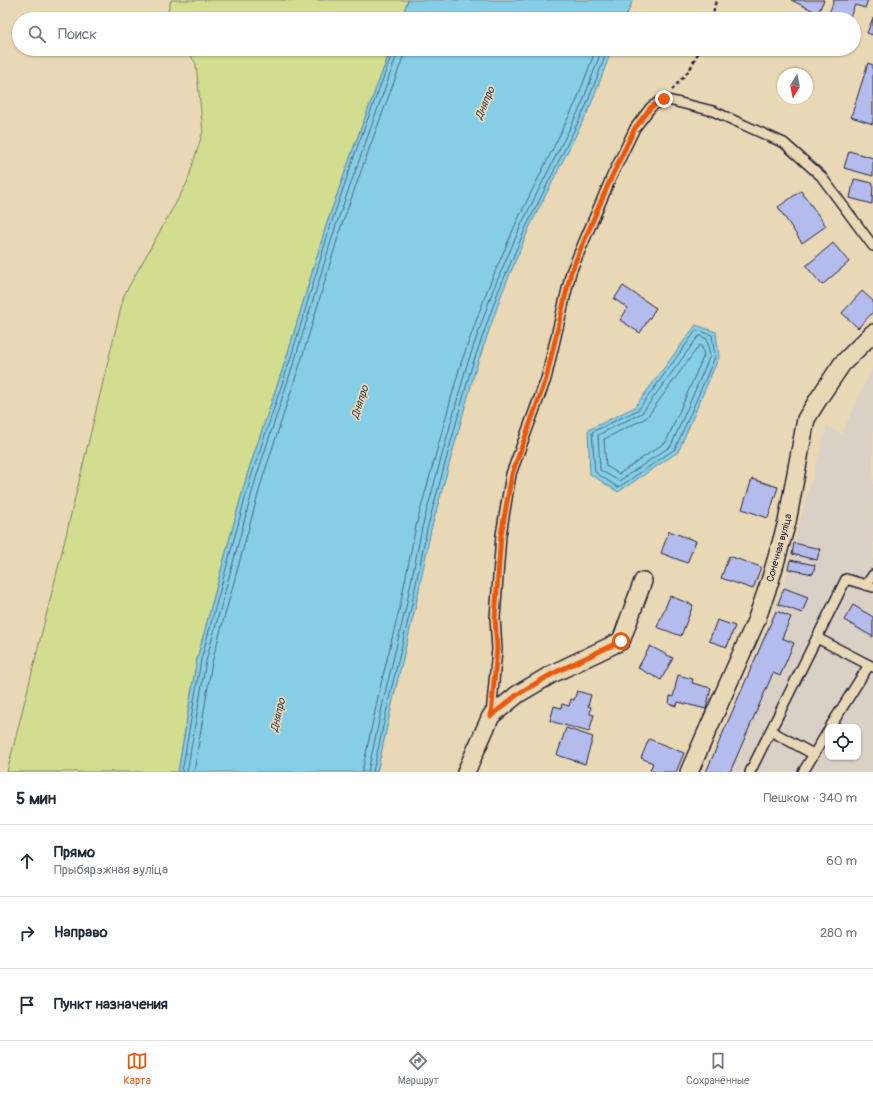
<!DOCTYPE html>
<html lang="ru">
<meta charset="utf-8">
<style>
:root{--surface:#fff;--page:#f6f6f7;--text:#1f2937;--muted:#747a83;--line:#e0e1e3;--accent:#ea580c}
body{margin:0;font-family:Pangolin,sans-serif;background:var(--page);color:var(--text)}
.controls{position:absolute;right:12px;bottom:12px;display:grid;overflow:hidden;border-radius:8px;box-shadow:0 1px 3px #0004}
.controls button{width:36px;height:36px;display:grid;place-items:center;padding:0;border:0;border-bottom:1px solid var(--line);background:var(--surface);color:var(--text);font:20px sans-serif}
.compass{position:absolute;left:777px;top:68px;width:36px;height:36px;border-radius:50%;background:var(--surface);box-shadow:0 1px 3px #0004;rotate:190deg}
.stop{position:absolute;width:12px;height:12px;margin:-9px;border:3px solid #ea580c;border-radius:50%;background:#fff}
.stop.end{background:#ea580c;border-color:#fff;box-shadow:0 1px 4px #0008}
.list{margin:0;padding:0;list-style:none}
h2{display:flex;justify-content:space-between;align-items:center;height:52px;margin:0;padding:0 16px;font-size:17px}
h2 small{font-size:13px;font-weight:400;color:var(--muted)}
.list li{display:grid;grid-template-columns:26px 1fr auto;gap:12px;align-items:center;box-sizing:border-box;height:72px;padding:0 16px;border-top:1px solid var(--line)}
.list b{display:block;font-size:15px;white-space:nowrap}
.list p{margin:0;font-size:13px;white-space:nowrap;color:var(--muted)}
.list em{font-size:13px;font-style:normal;color:var(--muted)}
.icon{flex:none;width:22px;height:22px;fill:none;stroke:currentColor;stroke-width:2;stroke-linecap:round;stroke-linejoin:round}
.map{position:relative;flex:none;width:873px;height:772px;overflow:hidden}
.search{position:absolute;background:var(--surface);box-shadow:0 1px 3px #0004;left:12px;right:12px;top:12px;height:44px;display:flex;align-items:center;gap:10px;box-sizing:border-box;padding:0 14px;border-radius:22px;color:var(--muted);font-size:15px}
.sheet{height:268px;background:var(--surface)}
nav{display:flex;justify-content:space-around;align-items:center;box-sizing:border-box;height:56px;border-top:1px solid var(--line);background:var(--surface);font-size:11px;color:var(--muted)}
nav a{display:grid;justify-items:center;gap:2px}
nav .on{color:var(--accent)}
.map>svg:first-child{display:block}
</style>
<div class="map">
<svg width="873" height="772" viewBox="0 0 873 772">
<rect width="100%" height="100%" fill="#e9d8b5"/>
<filter id="ink" filterUnits="userSpaceOnUse"><feTurbulence type="fractalNoise" baseFrequency=".025" numOctaves="2"/><feDisplacementMap in="SourceGraphic" scale="8" xChannelSelector="R" yChannelSelector="G"/><feConvolveMatrix kernelMatrix="1 2 1 2 8 2 1 2 1" color-interpolation-filters="sRGB"/></filter>
<g filter="url(#ink)">
<path fill="#d9d0c6" fill-rule="evenodd" d="M873,366V772H706L784,588L794,543L827,426L842,434ZM828,727H858V757H828Z"/>
<g fill="#d2dd90" stroke="#7a8066">
<path d="M171,0H408L401,19H169L167,15Z"/>
<path d="M187,49H391L355,144L327,223L287,356L247,475L197,659L178,772H7L59,564L124,295L187,183L203,131L196,64Z"/>
</g>
<g fill="#85cee6" stroke="#5d89a2">
<path d="M408,0H633L625,19H401Z"/>
<path d="M391,49H612L590,107L530,226L502,293L475,371L431,530L415,609L395,691L377,772H178L197,659L247,475L287,356L327,223L355,144Z"/>
<path d="M696,325L716,332L719,357L678,452L618,492L590,474L588,430L635,407Z"/>
</g>
<g fill="none" stroke-linecap="round" stroke-linejoin="round">
<g stroke="#4a677f" stroke-width="1">
<path d="M697,330L712,335L715,357L675,449L619,487H617L595,472L592,432L638,410Z"/>
<path d="M701,336L707,339L710,356L671,446L619,481L600,470L598,435L642,413L698,337Z"/>
<path d="M700,345L702,347L704,355L666,442L619,474L606,466L604,439L646,418Z"/>
<path d="M182,772L201,660L251,477L291,357L331,224L358,145L394,49"/>
<path d="M187,772L206,661L256,478L295,359L336,225L399,49"/>
<path d="M194,772L212,662L262,480L301,361L341,227L369,149L404,55L405,49"/>
<path d="M362,772L380,688L400,606L416,526L460,366L488,288L517,221L576,102L596,49"/>
<path d="M368,772L386,689L406,607L422,528L466,368L493,290L522,223L582,104L602,49"/>
<path d="M373,772L391,690L411,608L427,529L471,369L498,292L527,225L586,106L608,49"/>
</g>
</g>
<g fill="#b4bced" stroke="#22223b">
<path d="M791,0H824L818,13Z"/>
<path d="M834,0H868L865,8L855,5L849,19H827Z"/>
<path d="M873,18V35L867,33Z"/>
<path d="M868,63L873,65V124L851,117Z"/>
<path d="M849,151L873,158V176L844,168Z"/>
<path d="M854,179L873,183L872,204L850,198Z"/>
<path d="M801,191L826,226L802,243L778,207Z"/>
<path d="M833,243L849,262L822,285L806,266Z"/>
<path d="M623,286L656,308L640,333L620,320L628,308L614,299Z"/>
<path d="M862,291L873,301V312L858,328L842,313Z"/>
<path d="M752,479L778,487L768,518L742,509Z"/>
<path d="M669,531L696,541L687,563L661,553Z"/>
<path d="M794,543L820,549L817,560L792,554Z"/>
<path d="M729,556L761,567L753,589L721,578Z"/>
<path d="M790,560L815,565L813,574L788,569Z"/>
<path d="M784,588L808,597L802,613L778,604Z"/>
<path d="M670,596L693,605L681,636L657,627Z"/>
<path d="M853,605L873,617V637L844,620Z"/>
<path d="M776,611L791,617L782,638L794,643L780,676L773,673L730,772H706Z"/>
<path d="M717,620L735,626L727,647L709,641Z"/>
<path d="M650,646L673,658L661,680L638,668Z"/>
<path d="M678,675L693,679L692,683L711,688L706,709L678,702L677,706L669,704L670,696L673,697Z"/>
<path d="M577,691L591,695L588,706L591,707L590,714L594,715L589,732L550,721L554,706L561,708L562,704L569,706L571,699L574,700Z"/>
<path d="M566,728L593,737L585,764L557,755Z"/>
<path d="M649,739L684,753L676,772H655L650,770L653,763L641,758Z"/>
</g>
<g fill="none" stroke-linecap="round" stroke-linejoin="round">
<g stroke="#22223b" stroke-width="12">
<g id="service">
<path d="M866,585L873,575"/>
<path d="M817,638L873,667"/>
<path d="M491,715L497,649L495,618L501,535L511,474L546,379L571,272L611,178L635,128L651,107L664,99L713,111L784,143L821,176L873,246"/>
<path d="M830,727L869,665"/>
<path d="M771,731L813,754"/>
<path d="M750,772L846,579L873,587"/>
<path d="M803,772L828,731"/>
</g>
</g>
<g stroke="#22223b" stroke-width="20">
<g id="minor">
<path d="M466,772L491,716L518,694L552,674L621,641L643,581"/>
<path id="s1" d="M689,772L756,621L770,581L787,522L806,419L821,395L842,364L873,333"/>
</g>
</g>
<g stroke="#22223b" stroke-width="2.5" stroke-dasharray="4 3" stroke-linecap="butt">
<path d="M712,19L716,0"/>
<path d="M672,90L690,69L700,49"/>
</g>
<use href="#service" stroke="#e9d8b5" stroke-width="9"/>
<use href="#minor" stroke="#e9d8b5" stroke-width="17"/>
</g>
</g>
<g fill="none" stroke-linecap="round" stroke-linejoin="round" filter="url(#ink)">
<path stroke="#ea580c" stroke-width="5" d="M621,641L552,674L518,694L491,716L497,649L495,618L501,535L512,474L546,379L571,272L611,178L635,128L651,107L664,99"/>
</g>
<g text-anchor="middle" dominant-baseline="central" stroke-width="3.5" stroke-linejoin="round" paint-order="stroke">
<g font-size="10" fill="#22223b" stroke="#e9d8b5">
<text stroke="none"><textPath href="#s1" startOffset="242">Сонечная вуліца</textPath></text>
</g>
<g font-size="11" font-style="italic" fill="#36445d" stroke="#e9d8b5">
<text transform="translate(485 103) rotate(-67)">Дняпро</text>
<text transform="translate(360 402) rotate(-72)">Дняпро</text>
<text transform="translate(278 715) rotate(-77)">Дняпро</text>
</g>
</g>
</svg>
<div class="controls">
<button><svg class="icon" aria-label="locate" viewBox="0 0 24 24"><circle cx="12" cy="12" r="6"/><path d="M12 2v4M12 18v4M2 12h4M18 12h4"/></svg></button>
</div>
<svg class="compass" viewBox="-18 -18 36 36"><path d="M0-13l5 13h-10z" fill="#e53935"/><path d="M0 13l5-13h-10z" fill="#747a83"/></svg>
<div class="stop" style="left:621px;top:641px"></div>
<div class="stop end" style="left:664px;top:99px"></div>
<div class="search"><svg class="icon" aria-label="search" viewBox="0 0 24 24"><circle cx="10" cy="10" r="6"/><path d="M15 15l6 6"/></svg>Поиск</div>
</div>
<section class="sheet">
<h2>5 мин<small>Пешком · 340 m</small></h2>
<ul class="list">
<li><svg class="icon" aria-label="ahead" viewBox="0 0 24 24"><path d="M12 20V5M6 11l6-6 6 6"/></svg><div><b>Прямо</b><p>Прыбярэжная вуліца</p></div><em>60 m</em></li>
<li><svg class="icon" aria-label="right" viewBox="0 0 24 24"><path d="M7 20v-9h11M14 6l5 5-5 5"/></svg><div><b>Направо</b></div><em>280 m</em></li>
<li><svg class="icon" aria-label="arrive" viewBox="0 0 24 24"><path d="M6 21V4h12l-3 4 3 4H6"/></svg><div><b>Пункт назначения</b></div></li>
</ul>
</section>
<nav>
<a class="on"><svg class="icon" aria-label="map" viewBox="0 0 24 24"><path d="M3 6l6-2 6 2 6-2v14l-6 2-6-2-6 2zM9 4v14M15 6v14"/></svg>Карта</a>
<a><svg class="icon" aria-label="directions" viewBox="0 0 24 24"><path d="M12 3l9 9-9 9-9-9zM9 14v-3h6M13 9l2 2-2 2"/></svg>Маршрут</a>
<a><svg class="icon" aria-label="saved" viewBox="0 0 24 24"><path d="M7 4h10v16l-5-4-5 4z"/></svg>Сохранённые</a>
</nav>
